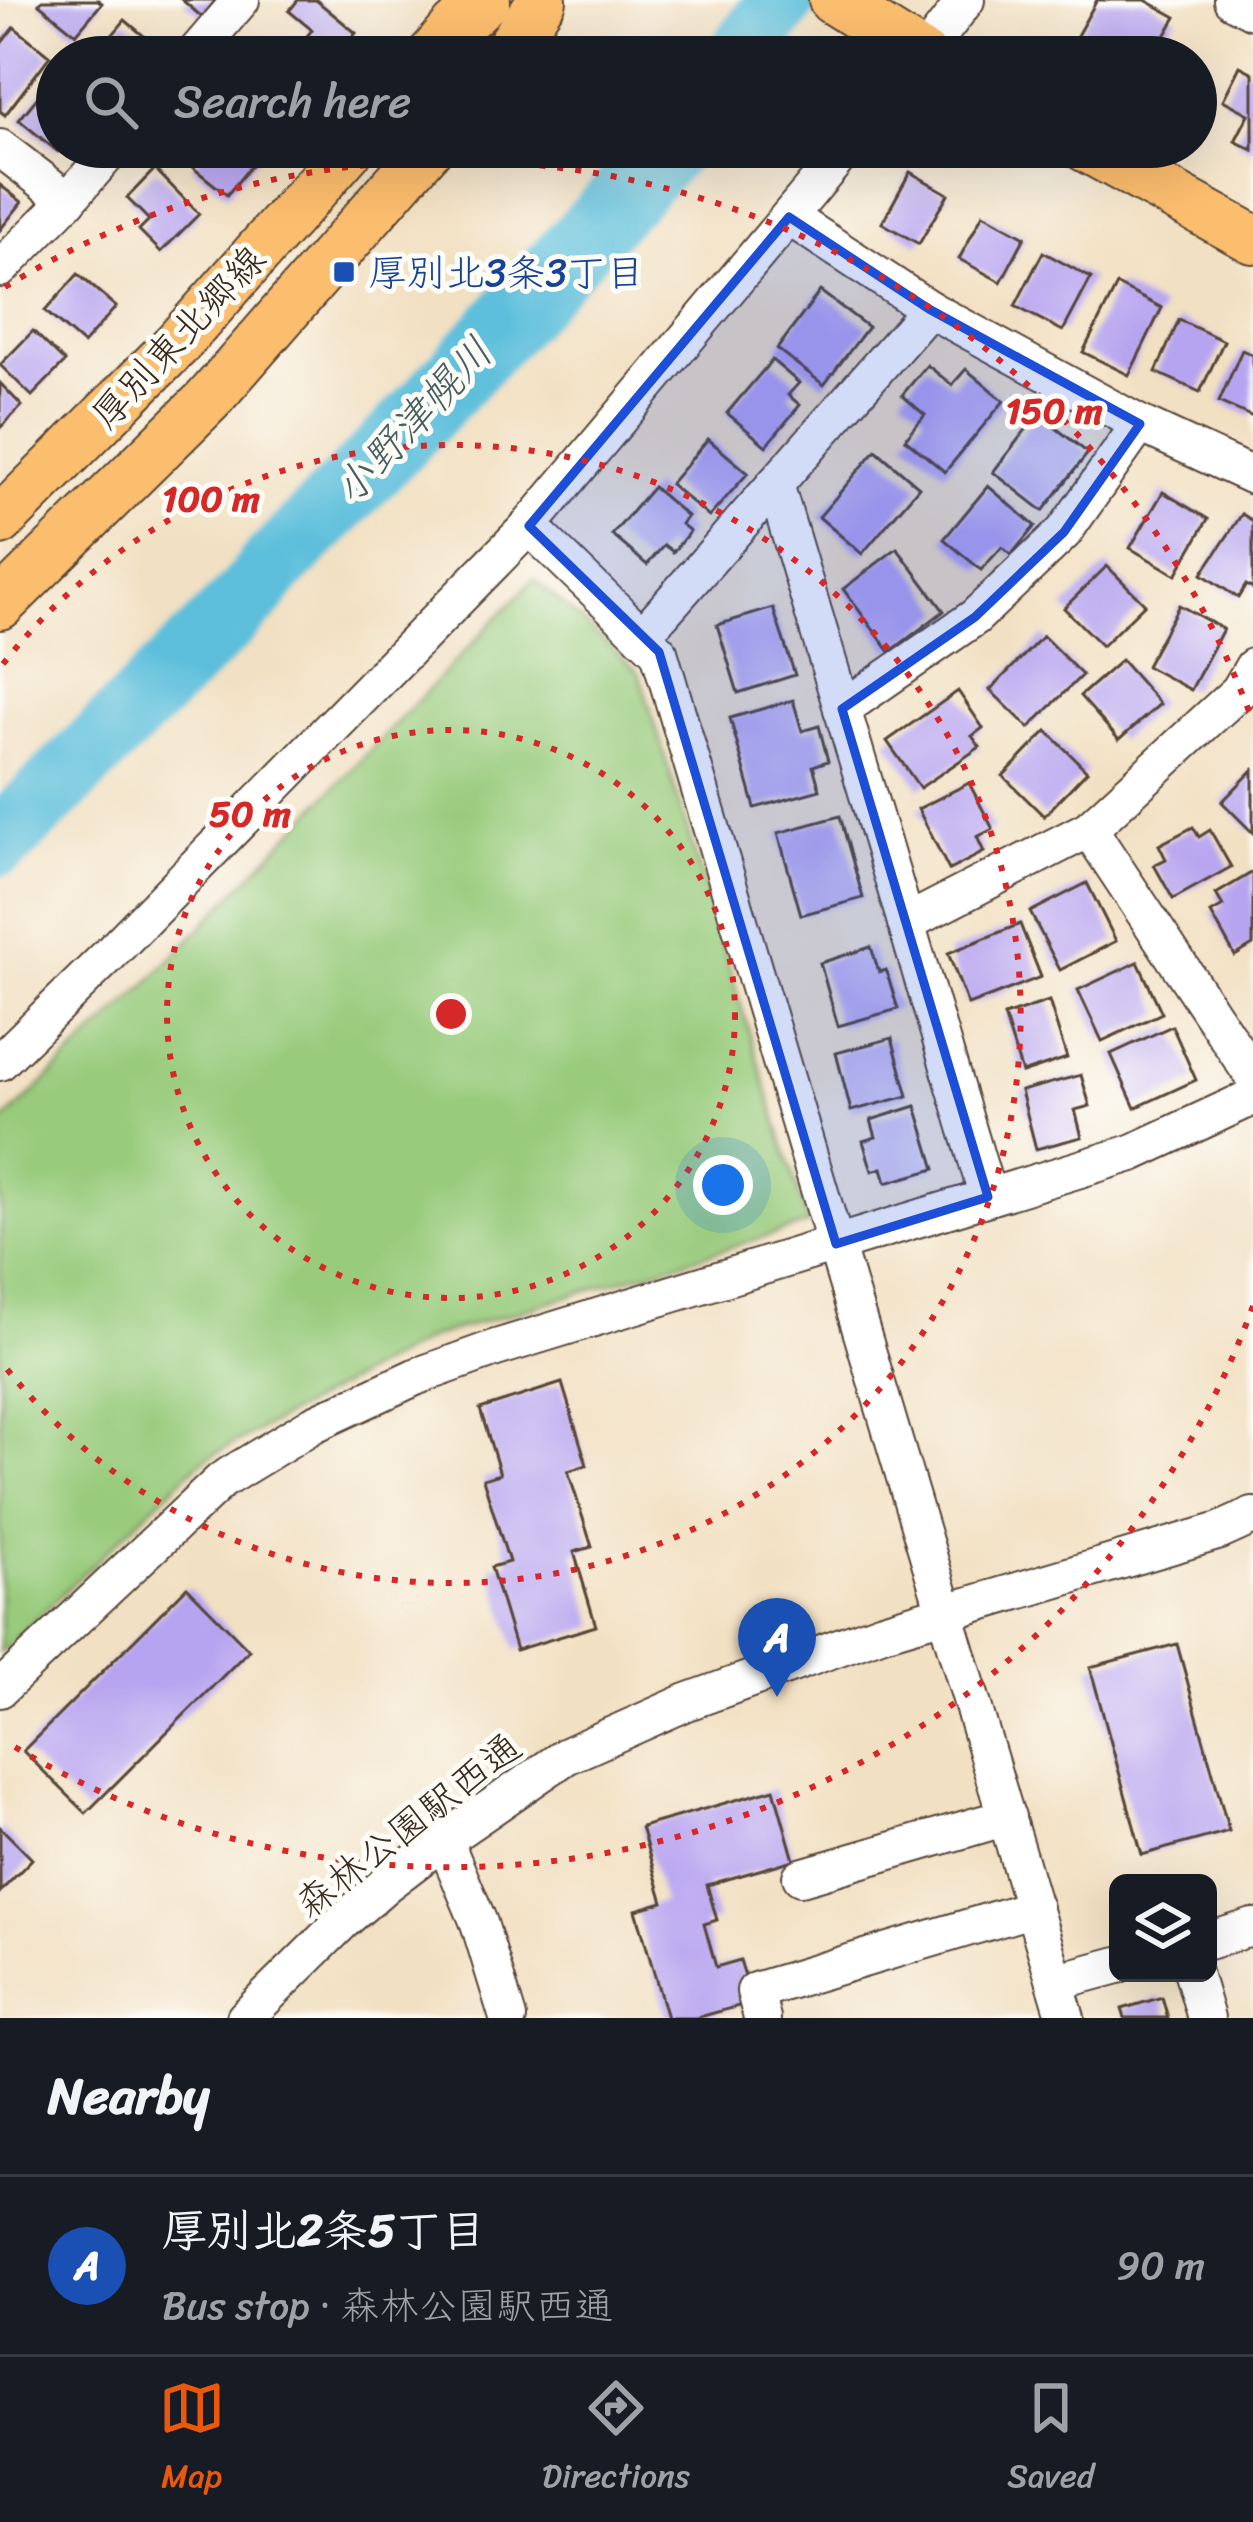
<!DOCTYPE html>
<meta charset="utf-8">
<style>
:root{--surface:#171b24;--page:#20242c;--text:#f1f3f6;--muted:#9ea1a6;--line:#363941;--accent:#ea580c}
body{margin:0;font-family:Sriracha,"Klee One",sans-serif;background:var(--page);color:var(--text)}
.controls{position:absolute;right:36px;bottom:36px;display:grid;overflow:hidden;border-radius:18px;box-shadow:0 12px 48px #0002}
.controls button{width:108px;height:108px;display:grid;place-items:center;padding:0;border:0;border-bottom:3px solid var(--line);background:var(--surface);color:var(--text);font:60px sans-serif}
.you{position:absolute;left:723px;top:1185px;width:42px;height:42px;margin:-30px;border:9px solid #fff;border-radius:50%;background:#1a73e8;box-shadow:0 0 0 18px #1a73e833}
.badge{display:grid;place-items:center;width:78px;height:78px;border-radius:50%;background:var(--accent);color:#fff;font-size:39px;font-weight:700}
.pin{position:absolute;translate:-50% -99px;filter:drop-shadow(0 3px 6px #0008)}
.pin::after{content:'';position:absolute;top:63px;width:42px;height:36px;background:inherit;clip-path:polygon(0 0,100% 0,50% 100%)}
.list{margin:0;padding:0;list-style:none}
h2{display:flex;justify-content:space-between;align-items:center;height:156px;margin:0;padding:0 48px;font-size:51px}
h2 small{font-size:39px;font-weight:400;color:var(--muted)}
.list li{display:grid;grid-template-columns:78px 1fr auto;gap:36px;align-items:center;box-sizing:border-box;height:180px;padding:0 48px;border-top:3px solid var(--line)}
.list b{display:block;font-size:45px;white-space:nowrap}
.list p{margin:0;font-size:39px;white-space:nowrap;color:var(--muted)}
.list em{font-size:39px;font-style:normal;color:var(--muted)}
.icon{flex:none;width:66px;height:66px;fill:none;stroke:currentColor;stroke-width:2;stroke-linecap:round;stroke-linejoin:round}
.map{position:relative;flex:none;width:1253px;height:2018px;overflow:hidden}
.search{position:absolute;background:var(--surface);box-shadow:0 12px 48px #0002;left:36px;right:36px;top:36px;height:132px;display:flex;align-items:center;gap:30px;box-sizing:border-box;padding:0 42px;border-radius:66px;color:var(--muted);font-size:45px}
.sheet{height:336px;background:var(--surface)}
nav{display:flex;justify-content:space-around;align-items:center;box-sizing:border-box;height:168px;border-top:3px solid var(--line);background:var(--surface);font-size:33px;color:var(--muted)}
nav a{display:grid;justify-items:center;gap:6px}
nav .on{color:var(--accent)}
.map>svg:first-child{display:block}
</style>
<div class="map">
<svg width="1253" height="2018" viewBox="0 0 1253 2018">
<rect width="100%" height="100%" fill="#fdfcf7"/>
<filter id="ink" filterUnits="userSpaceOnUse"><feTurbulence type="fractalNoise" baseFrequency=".00833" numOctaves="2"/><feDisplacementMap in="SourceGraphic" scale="24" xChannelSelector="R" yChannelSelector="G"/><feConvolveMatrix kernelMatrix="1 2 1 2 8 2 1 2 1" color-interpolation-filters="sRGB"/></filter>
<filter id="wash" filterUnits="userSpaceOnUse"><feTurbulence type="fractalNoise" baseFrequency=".004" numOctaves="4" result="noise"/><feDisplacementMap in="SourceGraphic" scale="48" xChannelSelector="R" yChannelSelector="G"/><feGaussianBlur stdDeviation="2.7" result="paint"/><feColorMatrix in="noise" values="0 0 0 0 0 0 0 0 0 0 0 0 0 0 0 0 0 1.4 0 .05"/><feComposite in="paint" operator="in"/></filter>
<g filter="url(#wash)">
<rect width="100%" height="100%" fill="#f2e0c2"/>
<path fill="#98cb7c" stroke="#6a7a4d" stroke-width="3" d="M534,579L639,672L808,1224L432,1337L200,1462L0,1653V1125L149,982Z"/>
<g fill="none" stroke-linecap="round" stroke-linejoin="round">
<g stroke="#5dbfdb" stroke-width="69">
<path d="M741,57L782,0"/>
<path d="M0,842L249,597L267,573L409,428L669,147"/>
</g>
</g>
<g id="blocks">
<g fill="#b7a4f0">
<path d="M42,0H98L102,3L76,34L39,4Z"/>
<path d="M182,0H216L202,17Z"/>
<path d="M298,0H316L356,33L336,57H320L302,42L312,30L289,11Z"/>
<path d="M1097,0H1145L1176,17L1153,57H1087L1070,48Z"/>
<path d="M125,20L164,53L161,57H94Z"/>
<path d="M14,27L50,56L5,115L0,111V45Z"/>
<path d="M1240,66L1253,73V150L1235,141L1249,114L1223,100Z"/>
<path d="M54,77L57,79V151L19,120Z"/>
<path d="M208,147H249L259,156L227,195L192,167Z"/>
<path d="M155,169L199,214L161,252L139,230L149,220L127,198Z"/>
<path d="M910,172L948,194L919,244L882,223Z"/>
<path d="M0,185L22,202L0,230Z"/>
<path d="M983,214L1025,237L1001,282L959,259Z"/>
<path d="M1043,252L1091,278L1063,331L1015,306Z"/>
<path d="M78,274L116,307L83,344L45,311Z"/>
<path d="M1117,285L1162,308L1129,375L1083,352Z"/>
<path d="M820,291L868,327L824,385L777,349Z"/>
<path d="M1179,320L1224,341L1200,392L1156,372Z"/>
<path d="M33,331L65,362L32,396L0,365Z"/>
<path d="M1242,350L1253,355V417L1219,402Z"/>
<path d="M772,360L799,383L788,395L800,405L766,446L727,413Z"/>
<path d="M927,365L952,385L966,369L1004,401L945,472L905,439L925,415L902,395Z"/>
<path d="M0,383L22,406L0,428Z"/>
<path d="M1038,414L1088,453L1043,511L993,472Z"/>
<path d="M708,439L748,473L709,517L670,484Z"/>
<path d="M876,450L919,487L862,554L819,517Z"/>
<path d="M988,486L1035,526L1011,555L1002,547L981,570L944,539Z"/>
<path d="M653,487L687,516L681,524L690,531L673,552L664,545L647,565L612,535Z"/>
<path d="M1163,492L1208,519L1176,575L1130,548Z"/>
<path d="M1242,514L1253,521V589L1246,585L1238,598L1202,574Z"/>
<path d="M897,548L944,611L890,652L843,589Z"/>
<path d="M1107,566L1145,604L1102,646L1064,608Z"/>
<path d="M1179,605L1223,629L1191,690L1146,666Z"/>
<path d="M773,608L795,675L738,693L717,625Z"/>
<path d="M1043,636L1082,675L1029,728L990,690Z"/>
<path d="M1121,660L1160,704L1119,740L1080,696Z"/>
<path d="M958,691L983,728L972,736L980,747L920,788L887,741Z"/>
<path d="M793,700L802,731L819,726L828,761L813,766L820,790L755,808L730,718Z"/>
<path d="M1047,731L1087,771L1044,816L1003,776Z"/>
<path d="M1253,770V833L1222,802Z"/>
<path d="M969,783L993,829L977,837L984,852L949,870L918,809Z"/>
<path d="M840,816L863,898L801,915L778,833Z"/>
<path d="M1193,827L1199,837L1210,830L1231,867L1173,899L1154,865L1166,859L1159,845Z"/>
<path d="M1253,872V945L1235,956L1211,913L1223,906L1216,894Z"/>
<path d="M1087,883L1116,941L1060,970L1030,912Z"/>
<path d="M1020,924L1041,977L968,1005L948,953Z"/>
<path d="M871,947L879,972L886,970L898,1009L838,1026L820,963Z"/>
<path d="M1138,962L1162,1013L1102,1041L1078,990Z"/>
<path d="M1049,1001L1067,1058L1022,1073L1004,1016Z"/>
<path d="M1172,1026L1196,1080L1135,1108L1111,1054Z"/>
<path d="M892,1038L908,1096L851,1111L836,1053Z"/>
<path d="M1081,1075L1090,1106L1075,1110L1082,1137L1036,1149L1021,1091Z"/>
<path d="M916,1106L935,1169L886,1183L882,1168L872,1171L863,1141L876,1137L871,1120Z"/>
<path d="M562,1383L587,1465L568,1471L592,1547L574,1552L596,1626L516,1650L491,1567L509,1562L483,1479L500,1474L480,1409Z"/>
<path d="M187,1587L249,1650L86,1813L23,1751Z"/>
<path d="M1177,1644L1229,1831L1142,1855L1090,1667Z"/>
<path d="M774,1789L794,1860L707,1885L717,1920L704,1924L716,1967L740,1960L753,2002L696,2018H667L636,1910L663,1902L641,1827Z"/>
<path d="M0,1827L32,1859L0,1892Z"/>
<path d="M1162,1997L1168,2018H1125L1122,2009Z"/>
</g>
</g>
</g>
<g filter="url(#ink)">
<use href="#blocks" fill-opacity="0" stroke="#564537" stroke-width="3"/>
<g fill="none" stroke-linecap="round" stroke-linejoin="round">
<g stroke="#564537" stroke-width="40">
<g id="minor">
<path d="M1232,0L1253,11"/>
<path d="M192,57L241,0"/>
<path d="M922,57L966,0"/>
<path d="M0,148L68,200"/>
<path d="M789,217L929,309L1140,424L1253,476"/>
<path d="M0,269L68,200L114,147"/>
<path d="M775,484L988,1197"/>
<path d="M529,526L659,652L1066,2018"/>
<path d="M642,636L929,309"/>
<path d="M842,709L975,617L1064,532L1140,424"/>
<path d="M1089,829L1253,1076"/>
<path d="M906,923L1089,829L1239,691L1253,667"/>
<path d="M0,1062L111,953L529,526L847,147"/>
<path d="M0,1689L222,1480L314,1424L415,1377L496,1348L1132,1153L1253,1097"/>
<path d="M444,1840L479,1923L508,2018"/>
<path d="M801,1877L1007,1817"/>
<path d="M1208,1941L1253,1927"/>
<path d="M1193,1973L1206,2018"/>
<path d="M1055,1982L1118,1965"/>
<path d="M245,2018L342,1922L386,1884L444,1840L566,1756L687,1702L883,1631L1220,1531L1253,1516"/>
<path d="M762,2018L755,1991L1034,1908"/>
</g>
</g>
<g stroke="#564537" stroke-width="52">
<g id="major">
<path d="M833,0L924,57"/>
<path d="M430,57L456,27L486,0"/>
<path d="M504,57L542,0"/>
<path d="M1085,147L1253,239"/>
<path d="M0,521L177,344L351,147"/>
<path d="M0,605L208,400L429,147"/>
</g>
</g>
<use href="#minor" stroke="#fff" stroke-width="36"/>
<use href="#major" stroke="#fbbd6e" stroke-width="48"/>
</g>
</g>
<path fill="#1d4ed8" fill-opacity="0.2" stroke="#1d4ed8" stroke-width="9" stroke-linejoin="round" d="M789,217L929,309L1140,424L1064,532L975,617L842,709L988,1197L836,1244L659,652L529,526Z"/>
<g fill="none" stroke="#d62828" stroke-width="6" stroke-dasharray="6 12">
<circle cx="451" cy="1014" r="284"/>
<path d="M3 664A569 569 0 1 1 3 1364"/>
<path d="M1253 1306A853 853 0 0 1 5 1741M5 287A853 853 0 0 1 1253 722"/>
</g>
<rect fill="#1a4fb4" stroke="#fdfcf7" stroke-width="4.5" x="332" y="260" width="24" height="24" rx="6"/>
<g text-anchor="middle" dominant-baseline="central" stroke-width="10" stroke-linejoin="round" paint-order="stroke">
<g font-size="39" fill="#164399" stroke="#fdfcf7" text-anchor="start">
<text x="368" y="272">厚別北3条3丁目</text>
</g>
<g font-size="39" fill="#3b2a1e" stroke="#fdfcf7">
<text transform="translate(178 337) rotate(-47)">厚別東北郷線</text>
<text transform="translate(408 1825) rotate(-38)">森林公園駅西通</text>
</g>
<g font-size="42" font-style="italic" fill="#475e60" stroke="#fdfcf7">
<text transform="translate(413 421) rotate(-47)">小野津幌川</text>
</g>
</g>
<circle cx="451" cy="1014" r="18" fill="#d62828" stroke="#fdfcf7" stroke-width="6"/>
<g font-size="36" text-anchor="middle" font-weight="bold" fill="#d62828" stroke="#fdfcf7" stroke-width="10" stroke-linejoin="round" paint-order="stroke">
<text x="1054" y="423">150 m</text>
<text x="211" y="511">100 m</text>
<text x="250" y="826">50 m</text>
</g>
</svg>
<div class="controls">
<button><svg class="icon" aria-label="layers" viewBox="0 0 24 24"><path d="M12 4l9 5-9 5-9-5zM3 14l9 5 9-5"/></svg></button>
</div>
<div class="you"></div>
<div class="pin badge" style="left:777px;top:1697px;background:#1a4fb4">A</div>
<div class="search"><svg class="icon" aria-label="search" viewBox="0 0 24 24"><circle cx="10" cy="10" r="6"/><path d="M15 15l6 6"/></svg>Search here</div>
</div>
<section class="sheet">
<h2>Nearby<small></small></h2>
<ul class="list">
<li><span class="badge" style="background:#1a4fb4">A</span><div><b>厚別北2条5丁目</b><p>Bus stop · 森林公園駅西通</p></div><em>90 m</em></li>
</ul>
</section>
<nav>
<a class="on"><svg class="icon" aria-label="map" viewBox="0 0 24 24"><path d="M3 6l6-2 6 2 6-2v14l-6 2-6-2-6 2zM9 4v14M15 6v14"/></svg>Map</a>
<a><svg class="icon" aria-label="directions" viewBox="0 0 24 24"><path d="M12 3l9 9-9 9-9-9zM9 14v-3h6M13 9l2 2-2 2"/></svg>Directions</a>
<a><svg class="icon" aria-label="saved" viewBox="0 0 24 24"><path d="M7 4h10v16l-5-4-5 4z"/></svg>Saved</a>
</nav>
